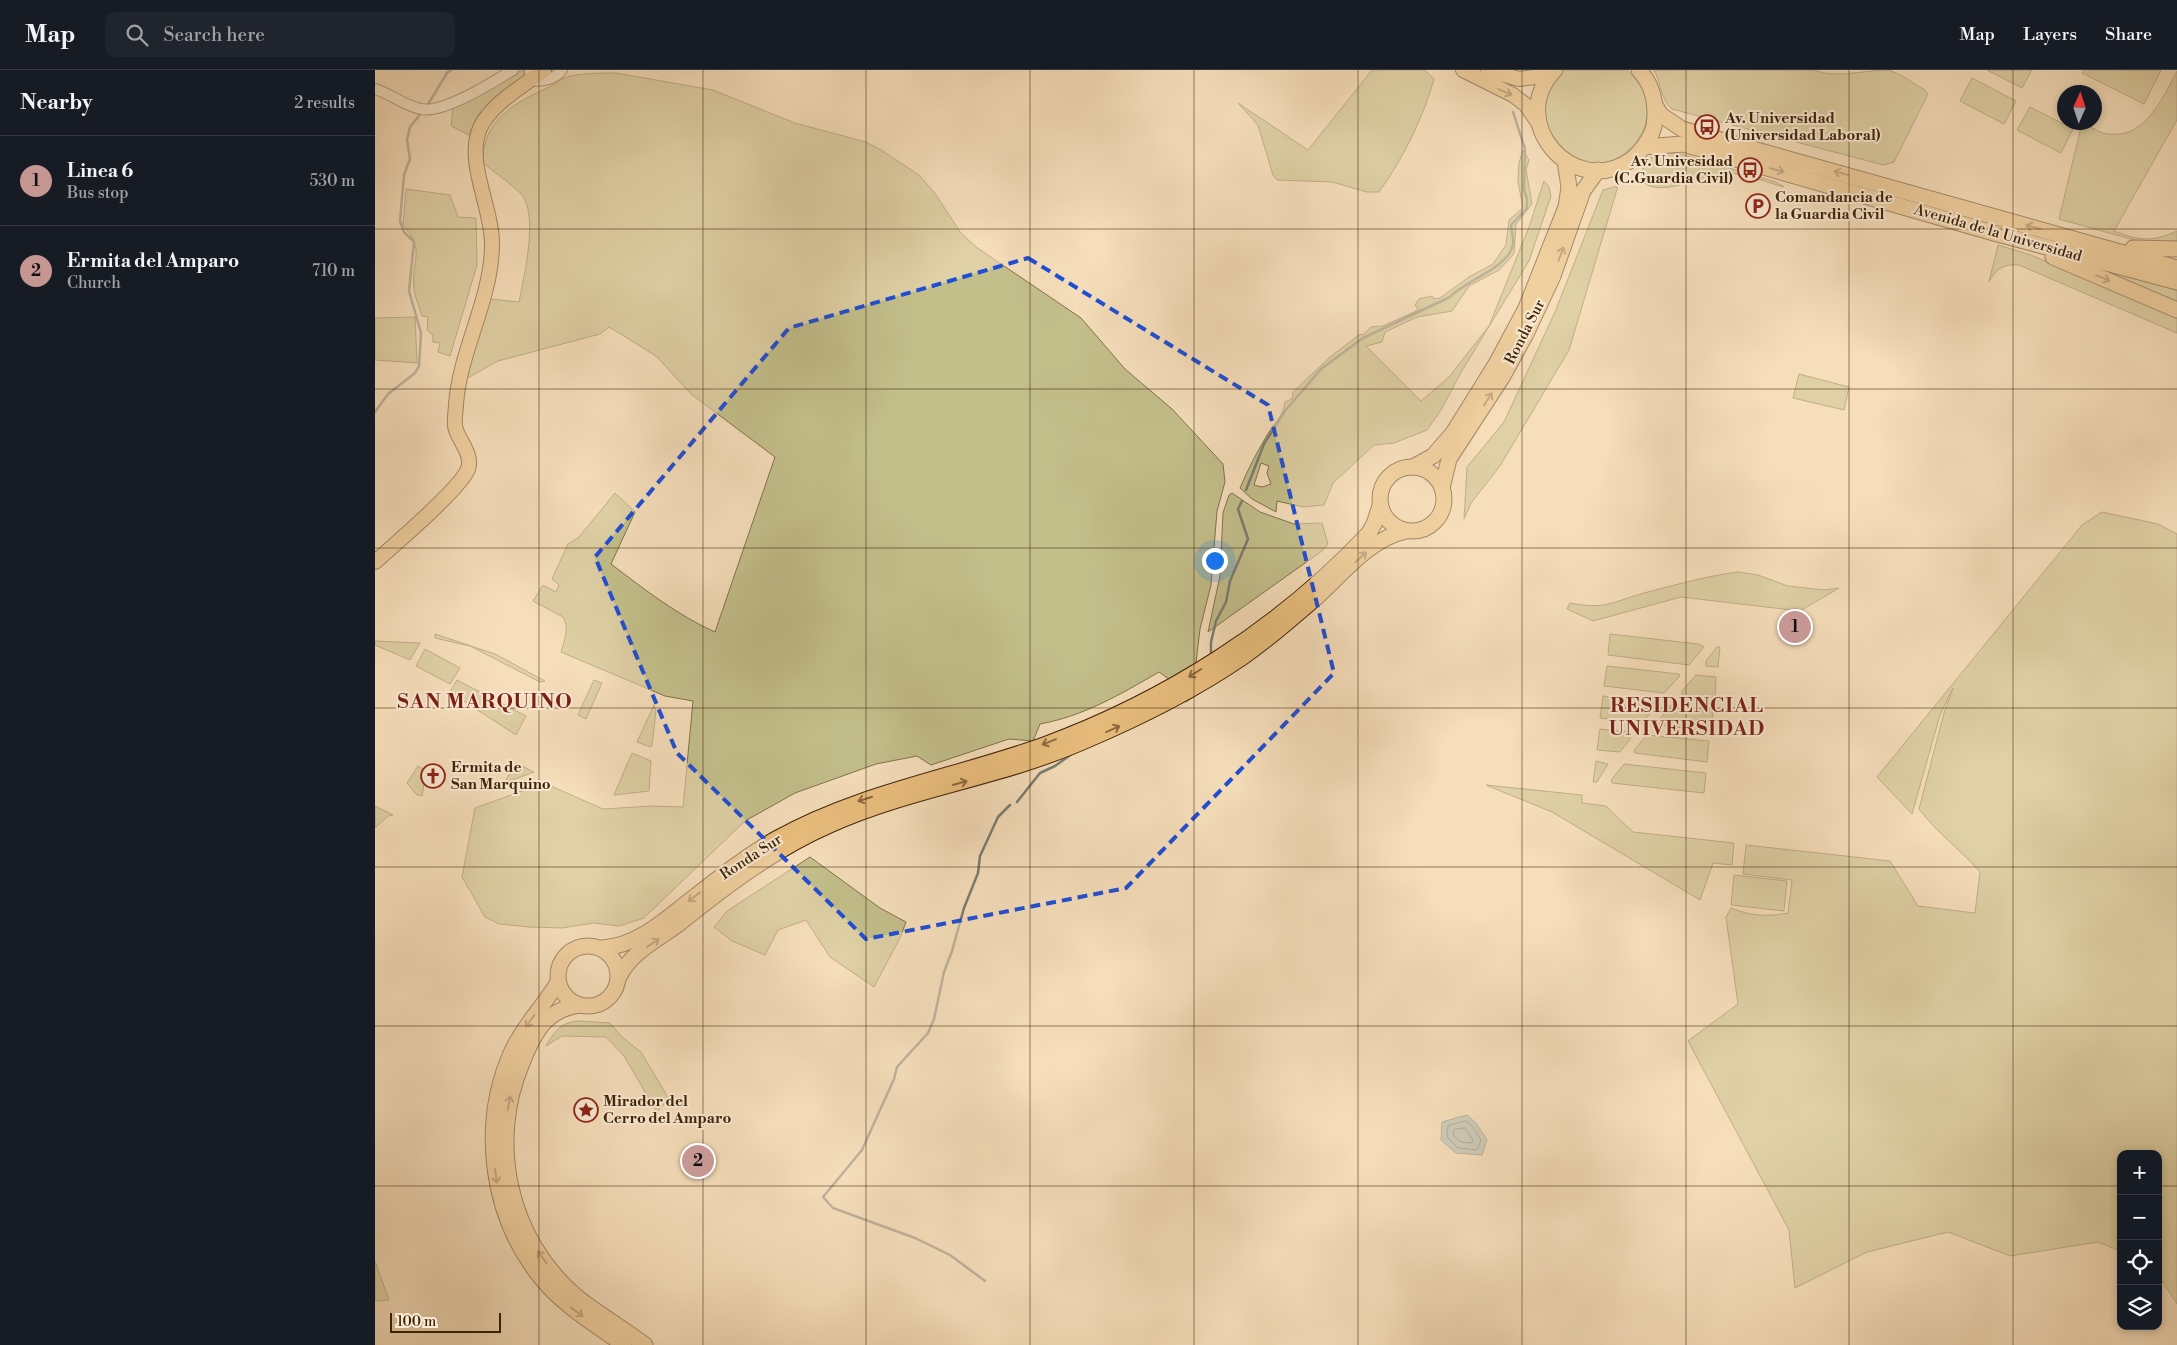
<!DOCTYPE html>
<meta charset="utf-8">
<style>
:root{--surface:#171b24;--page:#20242c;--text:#f1f3f6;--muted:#9ea1a6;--line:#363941;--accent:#c59692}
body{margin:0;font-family:"Libre Bodoni",serif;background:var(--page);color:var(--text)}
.controls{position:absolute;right:15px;bottom:15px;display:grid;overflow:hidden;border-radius:10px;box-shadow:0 2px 8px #0003}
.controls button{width:45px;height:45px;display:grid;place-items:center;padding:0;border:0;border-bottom:1px solid var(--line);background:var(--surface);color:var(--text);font:25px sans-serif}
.compass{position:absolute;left:1682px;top:15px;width:45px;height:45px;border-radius:50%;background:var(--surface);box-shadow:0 2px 8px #0003;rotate:3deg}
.scale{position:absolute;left:15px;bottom:12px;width:111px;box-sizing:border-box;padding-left:5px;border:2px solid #3f2409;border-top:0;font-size:14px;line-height:18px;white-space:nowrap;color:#3f2409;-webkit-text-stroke:4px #f9ead3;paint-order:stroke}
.you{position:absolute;left:839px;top:490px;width:18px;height:18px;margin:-12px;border:4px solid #fff;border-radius:50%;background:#1a73e8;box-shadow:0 0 0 8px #1a73e833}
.badge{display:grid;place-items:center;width:32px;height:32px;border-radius:50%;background:var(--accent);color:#111;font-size:16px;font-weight:700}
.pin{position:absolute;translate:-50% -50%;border:2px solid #fff;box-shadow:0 1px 5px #0006}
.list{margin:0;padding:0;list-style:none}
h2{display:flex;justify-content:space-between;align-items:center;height:65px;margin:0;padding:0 20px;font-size:21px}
h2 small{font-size:16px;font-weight:400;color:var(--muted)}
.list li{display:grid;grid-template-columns:32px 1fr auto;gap:15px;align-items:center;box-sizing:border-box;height:90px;padding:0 20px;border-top:1px solid var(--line)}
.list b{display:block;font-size:19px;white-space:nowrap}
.list p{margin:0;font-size:16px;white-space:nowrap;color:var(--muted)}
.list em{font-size:16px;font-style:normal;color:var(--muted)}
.icon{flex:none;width:28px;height:28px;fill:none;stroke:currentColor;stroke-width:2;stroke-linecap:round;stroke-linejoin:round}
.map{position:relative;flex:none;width:1802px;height:1275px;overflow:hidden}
header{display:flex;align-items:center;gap:30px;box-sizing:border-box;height:70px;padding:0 25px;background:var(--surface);border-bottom:1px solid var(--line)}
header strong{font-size:24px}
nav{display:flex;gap:28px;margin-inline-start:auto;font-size:18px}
.search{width:350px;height:45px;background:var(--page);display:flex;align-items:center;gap:12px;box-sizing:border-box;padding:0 18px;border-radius:10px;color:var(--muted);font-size:19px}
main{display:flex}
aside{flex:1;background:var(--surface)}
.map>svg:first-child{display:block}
</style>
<header>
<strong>Map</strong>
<div class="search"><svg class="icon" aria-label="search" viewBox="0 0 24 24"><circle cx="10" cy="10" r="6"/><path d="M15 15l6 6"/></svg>Search here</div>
<nav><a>Map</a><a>Layers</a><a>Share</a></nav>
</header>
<main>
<aside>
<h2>Nearby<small>2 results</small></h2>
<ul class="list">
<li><span class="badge">1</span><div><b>Linea 6</b><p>Bus stop</p></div><em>530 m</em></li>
<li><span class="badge">2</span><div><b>Ermita del Amparo</b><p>Church</p></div><em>710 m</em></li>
</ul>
</aside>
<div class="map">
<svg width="1802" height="1275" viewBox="0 0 1802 1275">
<rect width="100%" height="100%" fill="#f6debb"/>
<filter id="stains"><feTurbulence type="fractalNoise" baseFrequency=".004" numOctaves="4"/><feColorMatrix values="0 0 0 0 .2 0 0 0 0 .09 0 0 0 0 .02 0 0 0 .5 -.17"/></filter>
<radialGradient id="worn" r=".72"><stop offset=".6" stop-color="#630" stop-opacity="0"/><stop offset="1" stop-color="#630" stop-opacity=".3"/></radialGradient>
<g fill="#c3bf8b" stroke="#81724a" fill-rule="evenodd">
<path d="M997,0H1050L1059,9C1048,48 1028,89 1004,122H992L957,112L902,110L898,105L883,55L863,33L933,80Z"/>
<path d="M1188,0H1252C1260,9 1268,17 1271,29C1282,70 1230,113 1193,86C1189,83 1186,78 1183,74C1175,64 1171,60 1170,48C1170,24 1171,17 1188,0Z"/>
<path d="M1279,0H1440C1458,9 1491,0 1513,0C1525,3 1539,14 1550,20L1553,24L1519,92L1508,95L1297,39C1286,31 1286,12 1279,0Z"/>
<path d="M1612,0H1657L1647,18Z"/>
<path d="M1709,0H1786L1769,34L1707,3Z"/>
<path d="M146,1H149V6L103,45L94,65L76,56L78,38L81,34Z"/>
<path d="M1802,1V50L1739,161C1765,171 1777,172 1802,161V172L1763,171L1684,149L1707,53C1714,55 1721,61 1728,63C1769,73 1787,29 1802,1Z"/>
<path d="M241,3L338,20L420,53L491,72L506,80L544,105L559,122L586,163L601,177L706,248L750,299L797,339L848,394L850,412L842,441L836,515L825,559L821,593L813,603L798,612L784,602C746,624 709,646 665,654L658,671L634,669L556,695L542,686L501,694L420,723L370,751L269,848L244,856L219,853L187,858L154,857L124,854L110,847L87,807L100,738L169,713L228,739L277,736L308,737L318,631L290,626L186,582C189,571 195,558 188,547L158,531L168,515L181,522L184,515L177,509L193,474L204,467L240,423L260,442L236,494C269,519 302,545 340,562L400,387L316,324L281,286L234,257L225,264L123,291L91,309L115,229L144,232C149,207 162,151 149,128C145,120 116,100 108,93C107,49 140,33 174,17C181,13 187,8 195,6C210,3 226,3 241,3Z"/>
<path d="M1597,8L1641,31L1629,54L1585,31Z"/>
<path d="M1655,37L1698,59L1686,83L1642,60Z"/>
<path d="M1148,80L1154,90L1151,100L1157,134L1141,154L1139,184L1124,200L1094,216L1077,241L1042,247L1010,262L1007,272L991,276L1046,331L1074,307L1114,256L1154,157L1169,111L1174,117L1176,126L1154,191L1088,299L1066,340L1052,360L1019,373L999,375L958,413L949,435L928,437L902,431L901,442L877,429L865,418C873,399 883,380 894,362C900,352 909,345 910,332L917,329L918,322L955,287L984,265L989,264L996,257L1008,256L1039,242L1043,239L1040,235L1044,229L1057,226L1059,229L1065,228L1094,207L1118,194L1131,175L1134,150L1148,138L1143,111L1144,93ZM886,393L894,396L892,403L896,414L887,417L879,415Z"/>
<path d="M1287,83L1306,84L1401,112L1409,117C1391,112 1371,104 1353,103C1330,102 1281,133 1265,108L1268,106V96L1273,89Z"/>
<path d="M1243,116L1194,280L1125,396L1096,433L1089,449L1092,397L1129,352L1180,242L1228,120Z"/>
<path d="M31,119L75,125L83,147L101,148L102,195L75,286L63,282L65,273L58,272V265L52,260L53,247L47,246C45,238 40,228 39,219C36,191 51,180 28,155Z"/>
<path d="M1623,175L1656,185L1802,248V263L1644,195C1629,194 1621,198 1614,212Z"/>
<path d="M1699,191L1802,218V236Z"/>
<path d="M40,247L42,293L0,290V248Z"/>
<path d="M1424,304L1474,317L1469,340L1418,328Z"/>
<path d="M857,423L885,442L919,454L947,453L953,474L947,481L833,562L845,506L848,443L854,425Z"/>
<path d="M1727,442L1783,454L1802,464V1234L1783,1204V1084H1746V1181L1723,1172L1635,1186L1573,1162L1492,1182L1420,1218L1414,1160L1313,971L1363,934L1351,847L1356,838C1376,846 1392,847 1413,843L1417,810L1368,804L1371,775L1515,791L1543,836L1600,843L1605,802C1586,780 1562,763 1544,739L1569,643L1578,618L1565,645L1537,744L1502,707L1707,455Z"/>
<path d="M1363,502L1383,505L1413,516L1449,520L1464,518L1425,541L1306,527L1218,551L1192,539L1195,533C1230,540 1237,532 1269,523C1300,515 1331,506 1363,502Z"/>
<path d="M60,564L120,584L170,611L165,612L95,576L60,568Z"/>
<path d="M1235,564L1323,574L1329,577L1314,595L1233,585Z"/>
<path d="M0,571L45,573L35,590L0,575Z"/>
<path d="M1342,577H1345L1343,597L1331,596V591Z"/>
<path d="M50,579L85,598L75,614L41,596Z"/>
<path d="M1232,596L1304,604L1305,606L1289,623L1229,616Z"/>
<path d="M1321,605L1341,607L1340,629L1307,625V621Z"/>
<path d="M82,610L151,646L141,665L75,622Z"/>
<path d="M219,610L227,613L211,649L203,645Z"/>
<path d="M1228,626L1277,632L1281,636L1267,653L1225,648Z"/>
<path d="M279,635L281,641L277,676L275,677L262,672Z"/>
<path d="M1296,635L1338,639L1336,661L1284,655V650Z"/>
<path d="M1225,659L1254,662L1256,668L1245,682L1222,680Z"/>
<path d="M1272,665L1334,671L1332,692L1260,683L1259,680Z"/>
<path d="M257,683L276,691L274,721L239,725Z"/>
<path d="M1221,691L1233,694L1222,712H1218Z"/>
<path d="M141,693L159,702L132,712L131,710Z"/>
<path d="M1249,694L1331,703L1329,723L1237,713L1236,710Z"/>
<path d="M43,696L51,701L47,726L41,724L32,713Z"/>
<path d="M1111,715L1207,725V733L1231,736L1258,762L1359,773L1357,795L1338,793L1325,830L1177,742Z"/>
<path d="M0,736L18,745L13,746L0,758Z"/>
<path d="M435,787L505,838L531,852L525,868L499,917L455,887L431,850L403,860L390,885L357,871L339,857L352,841Z"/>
<path d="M1359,805L1412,811L1409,841L1356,835Z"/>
<path d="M203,951L235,953L247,967L266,982L294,1029L282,1042L249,986L231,967L187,966L171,976C179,962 186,952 203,951Z"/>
<path d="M0,1191L14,1230L0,1231Z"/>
</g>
<path fill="#a1b9ba" stroke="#7a7d73" d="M1092,1045L1101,1053L1112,1070L1107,1085L1081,1083L1066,1070L1067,1052Z"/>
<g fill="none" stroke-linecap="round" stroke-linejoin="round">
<g stroke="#706e62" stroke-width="1">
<path d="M1091,1051L1097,1056L1106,1070L1102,1080L1083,1078L1072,1067L1073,1056Z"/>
<path d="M1090,1058L1098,1070L1097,1073L1086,1072L1078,1065L1079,1060Z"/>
</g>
<g stroke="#7a7d73" stroke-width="2.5">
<path d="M52,36L72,3L76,0"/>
<path d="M0,342L13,324L40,303L44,296L46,263L34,221L39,172L29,162L25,151L29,105L35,89L32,70L35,57L47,42"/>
<path d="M871,420L889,374L910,341L946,299L988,268L1075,227C1091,210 1134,198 1138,174C1139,169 1136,161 1136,155L1152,138V129L1149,120L1150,79L1138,42"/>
<path d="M836,585V572L841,551L851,532L855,511L873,469L863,439L867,431"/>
<path d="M811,631L825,622"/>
<path d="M762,655L795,639"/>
<path d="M642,732L665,703L680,696L698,683"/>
<path d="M610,1211L575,1185L540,1168L458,1138L448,1127L487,1080L519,1009L522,997L553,963L559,949L569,902L577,881L589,838L603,803L605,786L623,747L635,735"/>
</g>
<g stroke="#6d5236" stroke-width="12">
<g id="minor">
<path d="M155,0L156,10C166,12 181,9 187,0"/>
<path d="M0,19C16,24 30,36 46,39C68,44 118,12 138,0"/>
</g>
</g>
<g stroke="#3f2409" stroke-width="16">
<g id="major">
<path d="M1088,0L1138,25L1151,35L1164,54"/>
<path d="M1113,0L1144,9L1175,5"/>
<path d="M0,492C19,475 86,418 93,399C98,385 85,372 81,360C78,353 81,342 81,334C85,280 116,231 117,176C118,138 90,93 105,58C116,34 148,16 169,0"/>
</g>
</g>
<g stroke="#3f2409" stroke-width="17">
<g id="highway">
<path d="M1180,0C1130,51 1198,130 1256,90C1266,82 1276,69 1279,56C1282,35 1279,16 1264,0"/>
<path d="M1280,35L1286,45L1307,59L1802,198"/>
<path d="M1269,77L1308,74L1619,163L1802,212"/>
<path d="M1758,178L1802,179"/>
<path d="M1678,187L1802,240"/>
<circle cx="1037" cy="429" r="32"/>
<path d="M1038,397L1058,386L1078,363L1121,294L1151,238L1191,137L1194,117L1190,91"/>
<path d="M1067,418L1074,389L1128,306L1151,264L1178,206L1208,121L1223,100"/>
<circle cx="213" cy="906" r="30"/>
<path d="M227,878C264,876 293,847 322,825C347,805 373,785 401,769C485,722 580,707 669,675C791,630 905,558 994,463L999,454L1005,436"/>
<path d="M244,907C256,882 284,869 305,853C352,815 400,779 455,755C535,719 624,708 705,673C762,649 817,622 868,587C894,569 919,547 943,526C969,502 995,469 1031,461"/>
<path d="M183,912C169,936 149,955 137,981C104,1054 115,1146 167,1209C189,1236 221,1255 249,1275"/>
<path d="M205,935C171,939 159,963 147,993C113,1073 134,1170 202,1227C223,1244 248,1258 270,1275"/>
</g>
</g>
<use href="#minor" stroke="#f9ead3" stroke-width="10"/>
<use href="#major" stroke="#ebbf7e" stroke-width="14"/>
<use href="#highway" stroke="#ebbf7e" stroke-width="15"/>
</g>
<defs><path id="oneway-shaft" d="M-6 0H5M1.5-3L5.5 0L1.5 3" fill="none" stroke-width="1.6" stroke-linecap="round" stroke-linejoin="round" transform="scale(1.25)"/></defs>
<g stroke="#8c6a3e">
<use href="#oneway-shaft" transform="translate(1130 22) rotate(24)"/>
<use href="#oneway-shaft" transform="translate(1402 100) rotate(16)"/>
<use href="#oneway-shaft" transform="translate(1466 103) rotate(-164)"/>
<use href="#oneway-shaft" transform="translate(1658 157) rotate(-164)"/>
<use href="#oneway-shaft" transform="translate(1186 184) rotate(-69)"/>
<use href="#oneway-shaft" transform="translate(1728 208) rotate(23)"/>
<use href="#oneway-shaft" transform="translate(1113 329) rotate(-58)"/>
<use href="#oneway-shaft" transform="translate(986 487) rotate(-43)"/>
<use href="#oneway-shaft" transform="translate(820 603) rotate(148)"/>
<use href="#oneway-shaft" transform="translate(738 659) rotate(-24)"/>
<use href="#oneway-shaft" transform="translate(674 672) rotate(158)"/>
<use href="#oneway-shaft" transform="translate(585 713) rotate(-16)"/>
<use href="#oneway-shaft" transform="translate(490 729) rotate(162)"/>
<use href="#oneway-shaft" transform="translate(319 827) rotate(142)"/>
<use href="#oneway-shaft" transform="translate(278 873) rotate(-34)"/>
<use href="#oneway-shaft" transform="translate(155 951) rotate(126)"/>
<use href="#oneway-shaft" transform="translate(134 1033) rotate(-80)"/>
<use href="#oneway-shaft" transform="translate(121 1106) rotate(81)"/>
<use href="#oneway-shaft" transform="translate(167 1187) rotate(-126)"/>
<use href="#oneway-shaft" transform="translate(202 1242) rotate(36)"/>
</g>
<path d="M0 0H1802V1275H0ZM653,188L893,335L959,603L751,818L491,869L302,683L220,487L414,258Z" fill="#f6debb" fill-opacity=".55" fill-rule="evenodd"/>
<path fill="none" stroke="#1d4ed8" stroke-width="4" stroke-dasharray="10 6" stroke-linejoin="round" d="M653,188L893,335L959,603L751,818L491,869L302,683L220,487L414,258Z"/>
<path fill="none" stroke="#3f2409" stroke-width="1" stroke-opacity="0.55" d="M164,0V1275M328,0V1275M491,0V1275M655,0V1275M819,0V1275M983,0V1275M1147,0V1275M1311,0V1275M1474,0V1275M1638,0V1275M0,159H1802M0,319H1802M0,478H1802M0,638H1802M0,797H1802M0,956H1802M0,1116H1746M1783,1116H1802"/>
<defs>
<g id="bus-ring" transform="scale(1.25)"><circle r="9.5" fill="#f9ead3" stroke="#8f2418" stroke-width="1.5"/><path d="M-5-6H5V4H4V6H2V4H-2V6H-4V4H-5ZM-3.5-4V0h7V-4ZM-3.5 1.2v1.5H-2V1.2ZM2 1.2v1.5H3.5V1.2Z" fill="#8f2418"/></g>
<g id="parking-ring" transform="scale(1.25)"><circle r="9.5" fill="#f9ead3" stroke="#8f2418" stroke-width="1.5"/><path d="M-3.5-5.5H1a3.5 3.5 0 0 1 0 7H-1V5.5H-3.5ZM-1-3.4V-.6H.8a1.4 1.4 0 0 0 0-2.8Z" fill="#8f2418"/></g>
<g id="church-ring" transform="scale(1.25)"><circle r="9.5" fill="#f9ead3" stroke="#8f2418" stroke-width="1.5"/><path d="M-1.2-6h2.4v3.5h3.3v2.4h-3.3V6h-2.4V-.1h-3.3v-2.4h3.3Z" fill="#8f2418"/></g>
<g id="sight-ring" transform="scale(1.25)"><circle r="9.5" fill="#f9ead3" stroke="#8f2418" stroke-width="1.5"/><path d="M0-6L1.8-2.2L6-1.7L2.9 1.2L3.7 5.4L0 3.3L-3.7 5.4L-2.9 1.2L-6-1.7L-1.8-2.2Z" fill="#8f2418"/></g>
</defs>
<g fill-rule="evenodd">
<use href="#bus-ring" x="1332" y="57"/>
<use href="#bus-ring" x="1375" y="100"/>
<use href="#parking-ring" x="1383" y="136"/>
<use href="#church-ring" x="58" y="706"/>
<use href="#sight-ring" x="211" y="1040"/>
</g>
<g text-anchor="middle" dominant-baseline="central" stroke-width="4" stroke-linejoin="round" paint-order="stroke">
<g font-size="15" font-weight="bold" fill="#3f2409" stroke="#f9ead3" text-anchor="start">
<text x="1350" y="48">Av. Universidad<tspan x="1350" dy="17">(Universidad Laboral)</tspan></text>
<text x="1358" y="91" text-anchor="end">Av. Univesidad<tspan x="1358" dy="17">(C.Guardia Civil)</tspan></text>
<text x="1400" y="127">Comandancia de<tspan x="1400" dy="17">la Guardia Civil</tspan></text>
<text x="76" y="697">Ermita de<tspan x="76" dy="17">San Marquino</tspan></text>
<text x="228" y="1031">Mirador del<tspan x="228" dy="17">Cerro del Amparo</tspan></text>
</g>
<g font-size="15" fill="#3f2409" stroke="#f9ead3">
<text transform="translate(1623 163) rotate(16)">Avenida de la Universidad</text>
<text transform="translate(1150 262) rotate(-63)">Ronda Sur</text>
<text transform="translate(376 787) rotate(-33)">Ronda Sur</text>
</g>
<g font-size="20" font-weight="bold" letter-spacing="1" fill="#7a1f14" stroke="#f9ead3">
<text x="110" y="632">SAN MARQUINO</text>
<text x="1312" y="636">RESIDENCIAL<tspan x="1312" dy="23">UNIVERSIDAD</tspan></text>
</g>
</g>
<rect width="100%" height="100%" filter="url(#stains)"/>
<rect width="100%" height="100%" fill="url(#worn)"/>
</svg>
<div class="controls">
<button>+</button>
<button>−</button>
<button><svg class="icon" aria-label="locate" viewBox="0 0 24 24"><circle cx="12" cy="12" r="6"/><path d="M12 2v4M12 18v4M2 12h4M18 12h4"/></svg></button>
<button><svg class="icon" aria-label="layers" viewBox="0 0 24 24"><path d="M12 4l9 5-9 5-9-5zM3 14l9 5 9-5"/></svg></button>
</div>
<svg class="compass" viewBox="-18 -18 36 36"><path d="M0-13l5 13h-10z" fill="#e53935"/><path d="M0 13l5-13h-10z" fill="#9ea1a6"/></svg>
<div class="scale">100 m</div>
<div class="you"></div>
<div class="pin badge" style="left:1420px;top:557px">1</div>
<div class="pin badge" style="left:323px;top:1091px">2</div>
</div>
</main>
